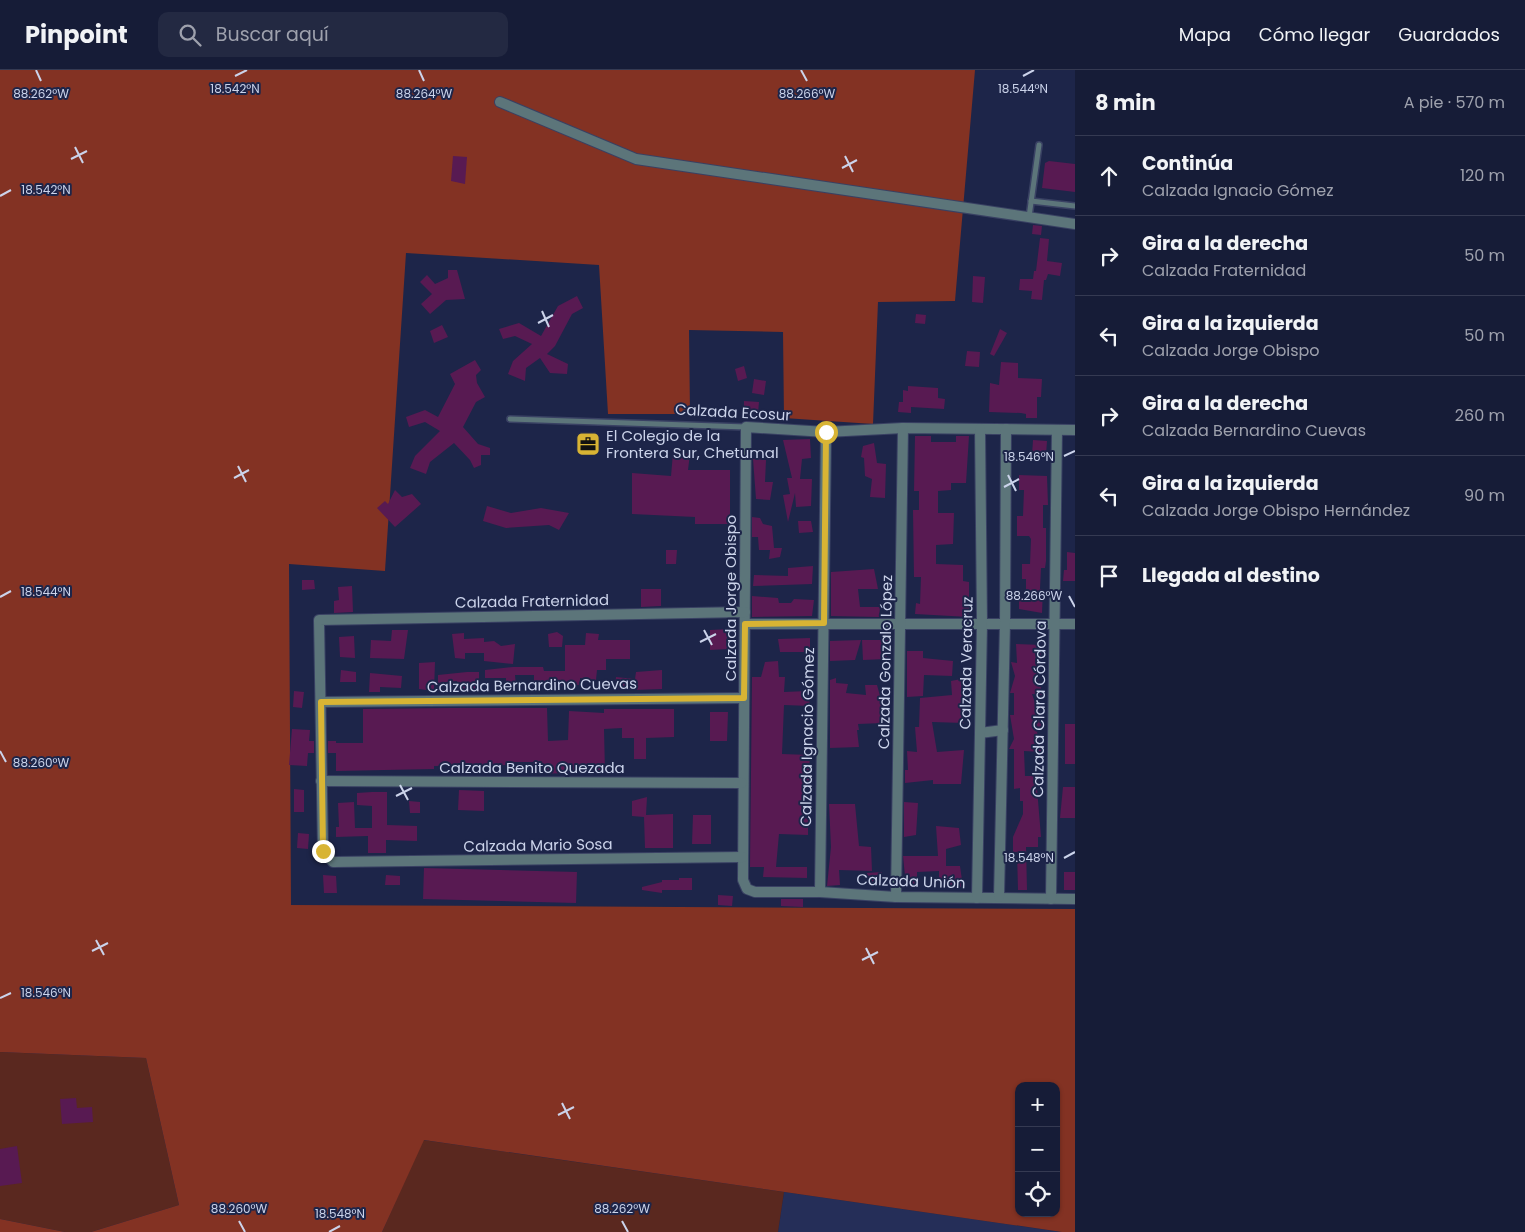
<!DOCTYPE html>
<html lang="es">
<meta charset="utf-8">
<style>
:root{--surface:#161c37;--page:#232942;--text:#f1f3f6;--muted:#9ea1ad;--line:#353a52}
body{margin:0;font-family:Poppins,sans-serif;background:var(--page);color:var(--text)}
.controls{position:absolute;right:15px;bottom:15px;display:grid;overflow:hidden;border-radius:10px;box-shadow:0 1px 4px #0004}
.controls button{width:45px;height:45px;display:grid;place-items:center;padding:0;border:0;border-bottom:1px solid var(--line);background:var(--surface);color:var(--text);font:25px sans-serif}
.stop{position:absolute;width:15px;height:15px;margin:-11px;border:4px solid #d8b434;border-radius:50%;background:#fff}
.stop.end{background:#d8b434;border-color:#fff;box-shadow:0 1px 5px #0008}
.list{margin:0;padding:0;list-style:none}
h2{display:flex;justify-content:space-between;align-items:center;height:65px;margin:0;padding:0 20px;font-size:21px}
h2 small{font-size:16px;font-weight:400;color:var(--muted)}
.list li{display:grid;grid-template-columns:32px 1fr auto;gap:15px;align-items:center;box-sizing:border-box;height:80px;padding:0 20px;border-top:1px solid var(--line)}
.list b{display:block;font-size:19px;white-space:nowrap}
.list p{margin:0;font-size:16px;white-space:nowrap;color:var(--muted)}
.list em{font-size:16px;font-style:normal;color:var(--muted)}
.icon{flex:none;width:28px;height:28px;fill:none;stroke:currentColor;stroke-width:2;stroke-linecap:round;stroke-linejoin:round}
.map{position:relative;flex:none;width:1075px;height:1162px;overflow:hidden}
header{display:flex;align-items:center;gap:30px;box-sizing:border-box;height:70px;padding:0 25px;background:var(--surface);border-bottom:1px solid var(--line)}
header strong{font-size:24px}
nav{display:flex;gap:28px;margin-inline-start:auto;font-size:18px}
.search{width:350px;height:45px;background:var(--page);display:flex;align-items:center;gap:12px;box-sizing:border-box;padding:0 18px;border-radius:10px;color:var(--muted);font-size:19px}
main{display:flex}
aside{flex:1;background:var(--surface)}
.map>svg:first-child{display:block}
</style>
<header>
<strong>Pinpoint</strong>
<div class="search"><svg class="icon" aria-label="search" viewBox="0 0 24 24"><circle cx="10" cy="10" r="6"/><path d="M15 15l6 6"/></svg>Buscar aquí</div>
<nav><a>Mapa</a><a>Cómo llegar</a><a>Guardados</a></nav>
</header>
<main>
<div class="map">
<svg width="1075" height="1162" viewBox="0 0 1075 1162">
<rect width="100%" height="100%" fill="#1d2549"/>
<path fill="#252e58" d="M784,1122L1062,1162H778Z"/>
<g fill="#5a281f">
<path d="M0,982L146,988L179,1135L91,1162H65L0,1149Z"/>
<path d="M423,1070L784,1122L778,1162H382Z"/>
</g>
<g fill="#833223" fill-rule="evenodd">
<path d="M0,0H975L955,231L878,232L873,354L784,348L783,262L689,260L690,344H608L599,195L406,183L385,501L289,494L291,835L1075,839V1162H1062L424,1070L382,1162H91L179,1135L146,988L0,982ZM1019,1016H1056V1143H1019Z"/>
<path d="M0,1149L65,1162H0Z"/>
</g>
<g fill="#581a52">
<path d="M453,86L467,87L465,114L451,111Z"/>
<path d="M1049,91L1075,94V122L1042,118L1045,93Z"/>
<path d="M1033,155L1042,156L1041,165L1032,164Z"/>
<path d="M1040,168L1049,169L1047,191L1062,193L1060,206L1048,204L1046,210H1044L1042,230L1031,229L1032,221L1019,220L1020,209H1033L1034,201H1036Z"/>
<path d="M448,200H457L465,229L446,230L430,244L421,234L432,224L420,212L427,205L435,214L448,208Z"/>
<path d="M973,206L985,207L983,233L972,232Z"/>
<path d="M577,226L583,238L572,244L555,276L547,284L568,294L567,304L550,303L540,288L526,298L525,311L508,304L513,291L532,274L515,266L503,269L499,259L519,253L541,266L558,236Z"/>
<path d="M916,244L926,245L925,254L915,253Z"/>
<path d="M442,255L448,267L434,273L430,261Z"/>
<path d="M1000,259L1007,263L994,286L990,284Z"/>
<path d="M967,281L980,282L979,297L965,296Z"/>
<path d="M475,290L481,300L476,305L477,313L485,327L476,332L463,357L478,374L490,378V385H481V395L474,398L470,390L454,373L430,392L426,404L410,398L415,386L440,361L425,352L409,357L406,347L425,340L438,347L455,314L450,304Z"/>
<path d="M1001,292L1018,293V308L1042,309L1041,327H1037V348H1026V344L1021,343L989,342L990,313L999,315Z"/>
<path d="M744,296L747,308L738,311L735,299Z"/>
<path d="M754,309L766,311L764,325L752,323Z"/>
<path d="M908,316L938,318V328L945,329L944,339L911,337V343L898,342L899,332H903V320L908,321Z"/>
<path d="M744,331L759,332L758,343H744Z"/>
<path d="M915,366H931V372H956V366H969L966,413H951V420L938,421V443H954L953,474L936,475V494L963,495V511L969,512V547L915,544L916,533L920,534L921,507H914L913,440H919V421H914Z"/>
<path d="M810,369L811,388L802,389L800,409H812L811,436L796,437L795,423L788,452L783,425L790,424L787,408H792L783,370Z"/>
<path d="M1033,370L1047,371L1046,385H1032Z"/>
<path d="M874,373L877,393L886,394L885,428L870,427L872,409L865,406L864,388L861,387L863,376Z"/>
<path d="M673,383L690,384L688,400H730V454H695V447L632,444V403L671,406Z"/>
<path d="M753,389L766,390L765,412H773L770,430L756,429Z"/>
<path d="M1019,405L1047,406L1048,435H1043V458H1046V491L1045,498H1041L1040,519H1043L1042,543L1019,539V528H1026V509H1022V494H1030L1031,469L1029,466H1017V446H1023L1024,420H1019Z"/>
<path d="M395,420L402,427L412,424L421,434L395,457L377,438L385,431L388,434Z"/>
<path d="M487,436L511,443L541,438L569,443L559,460L549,455L506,458L483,451Z"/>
<path d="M752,447L760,448L763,454L772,456L774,478H782L780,487L769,489L770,480H759L758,467H752Z"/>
<path d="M798,451H811L813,462L799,463Z"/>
<path d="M666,480H677L676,494H666Z"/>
<path d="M1067,482L1075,483V511H1063L1064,500H1067Z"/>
<path d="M813,496L812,514L753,516L754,505L788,506V498Z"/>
<path d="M874,499L878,519H858L860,537H880L879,547L831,546V502Z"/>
<path d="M302,510H314L315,519L302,520Z"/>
<path d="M352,516L353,542L334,543V531L339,530L338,517Z"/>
<path d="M641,519H661V536L641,537Z"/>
<path d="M752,526L778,528L779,533H791L794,529L814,530L812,546L752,547Z"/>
<path d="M730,559L728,579L710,580V560Z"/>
<path d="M392,560H408L404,589L370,588L371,570L391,571Z"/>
<path d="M557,562L563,566L562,577H549L548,564Z"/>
<path d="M464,563V569L484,568V572L494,571L501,576L515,574L513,594L484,591V583H465V589L455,588L452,564Z"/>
<path d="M586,563L599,564L598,570H630V589H606V600H597L596,610L580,608V615L552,616V611L534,612V605H515L516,616H506V608H485V600L513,597H543L544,601H565V575H585Z"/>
<path d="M354,566L355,588L340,587L339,567Z"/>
<path d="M810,568V582H780L778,569Z"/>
<path d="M861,570L855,590L830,591V571Z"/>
<path d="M862,570H891L886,589L863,590Z"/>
<path d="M1016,574L1042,575L1038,612H1040L1042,625L1032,624L1039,644H1042L1041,661L1037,662L1042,682L1024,681L1025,706H1036L1041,767H1038V777H1026L1027,820H1018L1017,782H1013V767L1023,744V731H1020V718L1014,719V679H1009L1014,669L1010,645H1014V623H1010L1015,606L1011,592L1017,593Z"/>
<path d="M907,581H923V588L953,591L952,606L924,605L923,626L907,627Z"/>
<path d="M778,591L779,607H785L784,622L808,621L810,636L784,635L782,684L810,685L809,702H812L811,718H805L804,748H808V765L779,764L776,797H807V808L763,807L764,797H750L752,607H761L765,592Z"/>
<path d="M435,592L434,621L419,619V593Z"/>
<path d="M341,600L356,602V612H340Z"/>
<path d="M662,600V619L634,620L615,618L616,607L635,609L636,602Z"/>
<path d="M467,602H479V620L457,618V611L438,613V605Z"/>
<path d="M370,603L402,606L401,618L380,617V622H369Z"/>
<path d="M836,608V613L848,614L846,623L866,625L865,615H877L880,626H884L883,653L858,654L859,660H857L859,677L830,678V610Z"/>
<path d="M961,609L964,653L932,652L937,682L964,680L961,714H933V710L905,713V700H908L907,681L917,682L915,657H919L920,628L952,625L951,611Z"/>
<path d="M294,621L304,622L302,638L293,637Z"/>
<path d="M449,638H547L548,671L568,670L569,641L604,643V639H674V667L646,668V689H634V668H622V658L604,659L605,702L533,704V692H510V695L434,696V699L336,701V683H328V671H336V673H363V639Z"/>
<path d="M710,642H728L727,671H710Z"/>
<rect x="1065" y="654" width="10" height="40"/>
<path d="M292,659L310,660L309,671H314V683H308L307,696L289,695Z"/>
<path d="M1063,717H1075V748H1060Z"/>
<path d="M294,719L304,720V742H294Z"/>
<path d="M459,720L484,721V741L458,740Z"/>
<path d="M372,722H387V755L417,756V771L386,770V783H368V766L336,767V757H339L338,733L354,732L355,758H372V736L357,735V723Z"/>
<path d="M647,727L646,745L673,744V778H645L644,747L632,746V731Z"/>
<path d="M409,731L420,732V743H410Z"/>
<path d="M904,732L918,733L916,765L904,767Z"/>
<path d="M829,734H855L859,776L871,777L872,801L839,800L840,815L827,816L831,777Z"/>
<path d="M693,745H711V774H692Z"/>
<path d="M936,756L959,758L961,775L946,779V796H960L963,817H950V811H939V801L917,802V816H906L903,786H938Z"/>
<path d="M298,763L309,764L308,779L297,778Z"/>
<path d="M424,798L577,802L576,833L423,829Z"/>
<path d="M882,802V810L867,812V803Z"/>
<rect x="1064" y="802" width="11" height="18"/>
<path d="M323,805L336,806L337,823H324Z"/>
<path d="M386,805L400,806V815H385Z"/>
<path d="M679,808H692V820H662V823L642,820V817L662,812V810H679Z"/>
<path d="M718,825L733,826L732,836L718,835Z"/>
<path d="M781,829H803V837L781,836Z"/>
<path d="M76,1028L77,1038L92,1037L93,1052L62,1054L60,1029Z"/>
<path d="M17,1076L22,1113L0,1116V1079Z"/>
</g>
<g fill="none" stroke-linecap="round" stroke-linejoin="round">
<g stroke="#394163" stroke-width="8">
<g id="lane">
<path d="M1031,131L1075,136"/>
<path d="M1029,147L1039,75"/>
<path d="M510,349L746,357"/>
</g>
</g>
<g stroke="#394163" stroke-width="12">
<g id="street">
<path d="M500,32L636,89L1075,154"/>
<path d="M1075,360L903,358L826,362L746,357L743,810L747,819L755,822H820L896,827L1075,829"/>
<path d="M745,554H1075"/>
<path d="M321,632L744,628"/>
<path d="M980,663L1003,660"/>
<path d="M321,711L742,713"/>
<path d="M743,787L333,792L323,781L319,550L745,542"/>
<path d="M820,822L826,362"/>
<path d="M896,827L903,358"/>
<path d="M999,827L1005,553L1006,359"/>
<path d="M977,828L982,553L980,359"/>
<path d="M1051,829L1057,360"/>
</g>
</g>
<use href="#lane" stroke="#5c757a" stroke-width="5"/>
<use href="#street" stroke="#5c757a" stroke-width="10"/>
</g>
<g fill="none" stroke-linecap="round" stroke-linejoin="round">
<path stroke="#d8b434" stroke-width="6" d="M323,781L321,632L744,628L745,554L824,553L826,362"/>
</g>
<path fill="none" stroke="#cbd3ea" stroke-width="2" d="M36,0L41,11M419,0L424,11M801,0L807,11M235,6L247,0M1023,6L1034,0M75,77L83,93M845,86L853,102M71,89L87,81M842,98L857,90M0,126L11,120M542,241L549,257M538,253L553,245M1064,386L1075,381M238,396L246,412M1008,405L1016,421M234,408L249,400M1004,417L1019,409M1069,526L1075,537M0,527L11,521M704,560L712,575M700,572L716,564M0,681L6,692M400,715L408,730M396,726L412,718M1064,788L1075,782M96,870L104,885M866,878L874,894M92,881L108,873M862,890L878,882M0,928L11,923M562,1033L570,1049M558,1045L574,1037M239,1151L245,1162M622,1151L628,1162M329,1162L340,1156"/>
<defs>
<g id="office-square" transform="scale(1.25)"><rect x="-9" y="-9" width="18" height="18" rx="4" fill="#d8b434" stroke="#1d2549"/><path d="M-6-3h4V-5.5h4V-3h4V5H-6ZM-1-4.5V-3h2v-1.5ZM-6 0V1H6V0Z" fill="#111"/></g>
</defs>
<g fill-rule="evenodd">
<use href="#office-square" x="588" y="374"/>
</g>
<g text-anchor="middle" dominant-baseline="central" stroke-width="4" stroke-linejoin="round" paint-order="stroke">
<g font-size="15" fill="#cbd3ea" stroke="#1d2549">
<text transform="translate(733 342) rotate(3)">Calzada Ecosur</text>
<text transform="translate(730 528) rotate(-90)">Calzada Jorge Obispo</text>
<text transform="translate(532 531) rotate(-1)">Calzada Fraternidad</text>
<text transform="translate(885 592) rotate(-89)">Calzada Gonzalo López</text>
<text transform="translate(966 593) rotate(-89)">Calzada Veracruz</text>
<text transform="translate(532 615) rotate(-1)">Calzada Bernardino Cuevas</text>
<text transform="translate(1039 639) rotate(-89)">Calzada Clara Córdova</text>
<text transform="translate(807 667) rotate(-89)">Calzada Ignacio Gómez</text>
<text x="532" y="697">Calzada Benito Quezada</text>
<text transform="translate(538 775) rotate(-1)">Calzada Mario Sosa</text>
<text transform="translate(911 811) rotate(2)">Calzada Unión</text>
</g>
<g font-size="15" fill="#cbd3ea" stroke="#1d2549" text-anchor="start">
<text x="606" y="365">El Colegio de la<tspan x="606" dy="17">Frontera Sur, Chetumal</tspan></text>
</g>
</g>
<g font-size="12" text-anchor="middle" fill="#cbd3ea" stroke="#1d2549" stroke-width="4" stroke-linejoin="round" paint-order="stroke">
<text x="235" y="23">18.542°N</text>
<text x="1023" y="23">18.544°N</text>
<text x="41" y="28">88.262°W</text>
<text x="424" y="28">88.264°W</text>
<text x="807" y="28">88.266°W</text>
<text x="46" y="124">18.542°N</text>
<text x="1029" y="391">18.546°N</text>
<text x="46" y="526">18.544°N</text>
<text x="1034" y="530">88.266°W</text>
<text x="41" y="697">88.260°W</text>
<text x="1029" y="792">18.548°N</text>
<text x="46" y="927">18.546°N</text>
<text x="239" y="1143">88.260°W</text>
<text x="622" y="1143">88.262°W</text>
<text x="340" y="1148">18.548°N</text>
</g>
</svg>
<div class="controls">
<button>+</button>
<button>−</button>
<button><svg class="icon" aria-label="locate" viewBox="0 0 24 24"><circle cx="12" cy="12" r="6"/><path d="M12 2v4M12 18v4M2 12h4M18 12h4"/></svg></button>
</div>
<div class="stop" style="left:826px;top:362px"></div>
<div class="stop end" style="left:323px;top:781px"></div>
</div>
<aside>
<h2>8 min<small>A pie · 570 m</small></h2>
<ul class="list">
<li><svg class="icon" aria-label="ahead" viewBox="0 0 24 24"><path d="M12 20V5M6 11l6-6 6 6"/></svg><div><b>Continúa</b><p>Calzada Ignacio Gómez</p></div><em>120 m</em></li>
<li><svg class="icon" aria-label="right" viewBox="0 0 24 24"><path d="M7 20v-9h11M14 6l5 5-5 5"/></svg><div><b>Gira a la derecha</b><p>Calzada Fraternidad</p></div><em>50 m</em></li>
<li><svg class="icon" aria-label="left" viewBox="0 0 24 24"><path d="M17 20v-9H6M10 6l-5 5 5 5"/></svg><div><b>Gira a la izquierda</b><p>Calzada Jorge Obispo</p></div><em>50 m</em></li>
<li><svg class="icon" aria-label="right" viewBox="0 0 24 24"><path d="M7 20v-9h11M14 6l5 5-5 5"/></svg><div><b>Gira a la derecha</b><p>Calzada Bernardino Cuevas</p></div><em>260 m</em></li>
<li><svg class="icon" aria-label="left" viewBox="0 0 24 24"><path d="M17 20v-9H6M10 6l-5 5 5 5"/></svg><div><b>Gira a la izquierda</b><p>Calzada Jorge Obispo Hernández</p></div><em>90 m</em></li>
<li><svg class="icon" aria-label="arrive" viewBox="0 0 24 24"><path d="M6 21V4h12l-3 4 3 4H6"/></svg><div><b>Llegada al destino</b></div></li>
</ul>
</aside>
</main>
